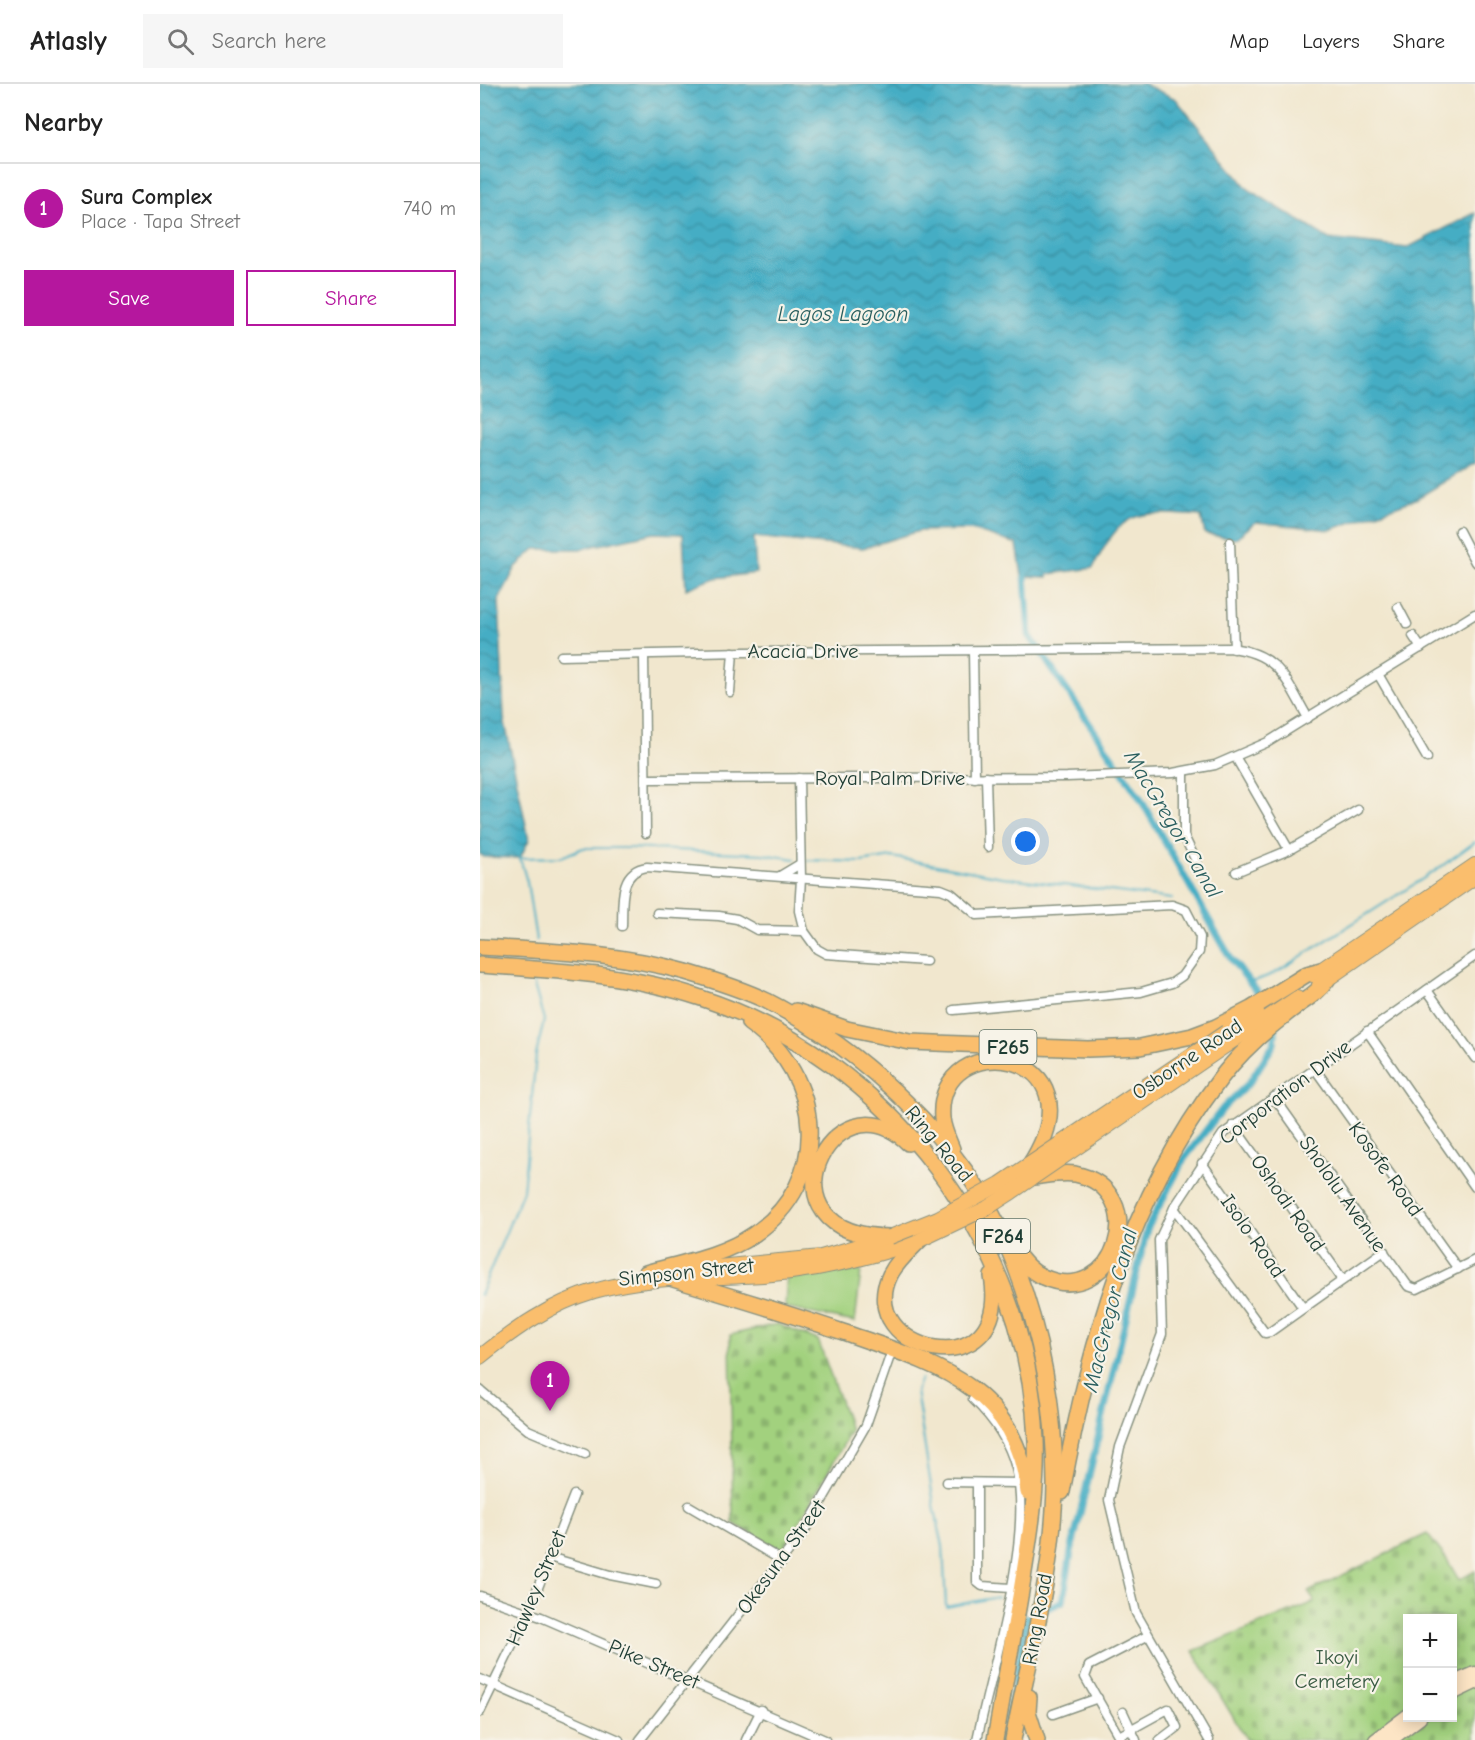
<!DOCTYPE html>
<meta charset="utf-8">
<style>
:root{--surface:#fff;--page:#f6f6f6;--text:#222;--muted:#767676;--line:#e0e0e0;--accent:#b5179e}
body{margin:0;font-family:"Comic Neue",sans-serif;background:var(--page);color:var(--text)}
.controls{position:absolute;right:18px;bottom:18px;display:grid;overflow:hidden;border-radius:0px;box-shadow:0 3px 15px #0003}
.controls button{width:54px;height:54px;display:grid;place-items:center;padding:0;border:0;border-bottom:2px solid var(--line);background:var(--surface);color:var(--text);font:30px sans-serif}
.you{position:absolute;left:546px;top:758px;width:21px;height:21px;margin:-15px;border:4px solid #fff;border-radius:50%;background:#1a73e8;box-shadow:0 0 0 9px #1a73e833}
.badge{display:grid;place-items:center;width:39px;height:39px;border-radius:50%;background:var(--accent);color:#fff;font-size:20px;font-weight:700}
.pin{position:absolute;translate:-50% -50px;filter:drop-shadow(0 2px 3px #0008)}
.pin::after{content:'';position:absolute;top:32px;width:21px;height:18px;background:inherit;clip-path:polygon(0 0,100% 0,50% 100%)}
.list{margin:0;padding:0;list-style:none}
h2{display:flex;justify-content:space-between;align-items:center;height:78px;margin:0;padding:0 24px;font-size:26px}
h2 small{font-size:20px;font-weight:400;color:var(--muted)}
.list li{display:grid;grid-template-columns:39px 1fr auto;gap:18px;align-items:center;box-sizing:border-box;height:90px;padding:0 24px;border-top:2px solid var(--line)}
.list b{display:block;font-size:22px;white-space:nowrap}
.list p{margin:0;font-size:20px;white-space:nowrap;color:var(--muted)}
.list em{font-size:20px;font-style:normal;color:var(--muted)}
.actions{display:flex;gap:12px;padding:18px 24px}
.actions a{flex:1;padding:14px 0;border:2px solid var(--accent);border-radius:0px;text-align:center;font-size:21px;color:var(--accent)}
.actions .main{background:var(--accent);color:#fff}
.icon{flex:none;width:33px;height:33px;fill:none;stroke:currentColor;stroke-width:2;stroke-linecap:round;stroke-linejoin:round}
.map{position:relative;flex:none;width:995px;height:1656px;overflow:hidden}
header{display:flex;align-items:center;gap:36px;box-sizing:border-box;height:84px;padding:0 30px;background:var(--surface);border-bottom:2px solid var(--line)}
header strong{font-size:28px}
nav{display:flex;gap:33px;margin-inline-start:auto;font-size:21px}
.search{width:420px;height:54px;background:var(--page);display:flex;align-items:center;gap:15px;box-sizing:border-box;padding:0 21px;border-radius:0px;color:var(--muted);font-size:22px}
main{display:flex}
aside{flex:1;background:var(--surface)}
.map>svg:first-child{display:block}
</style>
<header>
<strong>Atlasly</strong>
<div class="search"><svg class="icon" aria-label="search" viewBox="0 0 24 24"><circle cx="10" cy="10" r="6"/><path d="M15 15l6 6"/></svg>Search here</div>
<nav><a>Map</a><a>Layers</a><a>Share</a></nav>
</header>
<main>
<aside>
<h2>Nearby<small></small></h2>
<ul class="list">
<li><span class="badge">1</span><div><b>Sura Complex</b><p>Place · Tapa Street</p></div><em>740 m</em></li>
</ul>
<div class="actions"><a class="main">Save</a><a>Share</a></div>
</aside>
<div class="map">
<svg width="995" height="1656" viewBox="0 0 995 1656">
<defs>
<pattern id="cemetery-stones" width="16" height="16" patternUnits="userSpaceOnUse" patternTransform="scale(1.5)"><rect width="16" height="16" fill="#a2d17e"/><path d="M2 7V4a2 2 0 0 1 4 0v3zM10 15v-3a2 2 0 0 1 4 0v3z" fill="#8bb46e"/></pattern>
<pattern id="water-waves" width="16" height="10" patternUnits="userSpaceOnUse" patternTransform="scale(1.5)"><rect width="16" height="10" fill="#45adc4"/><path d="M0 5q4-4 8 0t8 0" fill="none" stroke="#398ea0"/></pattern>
</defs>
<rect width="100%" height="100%" fill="#f7f3e8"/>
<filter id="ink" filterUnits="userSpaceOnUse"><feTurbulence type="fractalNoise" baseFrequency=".0167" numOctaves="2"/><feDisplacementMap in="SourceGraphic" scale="12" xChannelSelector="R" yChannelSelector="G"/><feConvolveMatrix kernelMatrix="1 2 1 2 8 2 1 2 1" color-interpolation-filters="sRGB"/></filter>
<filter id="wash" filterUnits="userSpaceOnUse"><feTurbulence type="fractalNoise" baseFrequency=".008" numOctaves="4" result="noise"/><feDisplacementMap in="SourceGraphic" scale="24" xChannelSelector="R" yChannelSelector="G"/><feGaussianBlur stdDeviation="1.35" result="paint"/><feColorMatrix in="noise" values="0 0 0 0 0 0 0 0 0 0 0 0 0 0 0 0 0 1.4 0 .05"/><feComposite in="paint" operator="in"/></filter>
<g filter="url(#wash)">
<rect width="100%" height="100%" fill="#f1e7ce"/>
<g fill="url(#cemetery-stones)" stroke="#608759" stroke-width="1.5" fill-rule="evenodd">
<path d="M297,1240L338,1256L371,1347L303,1467L253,1439L250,1251Z"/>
<path d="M947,1450L966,1474L979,1496L995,1487V1656H767L713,1567L835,1518L828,1508ZM928,1534H972V1634H928Z"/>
</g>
<path fill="#a2d17e" stroke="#608759" stroke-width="1.5" d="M307,1187H381L375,1238L305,1224Z"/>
<path fill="url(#water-waves)" stroke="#32757c" stroke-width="1.5" d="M0,0H664L696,15L768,105L849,155L927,164L995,129V379L936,415L850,446L776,438L755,455L725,450L721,432C657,428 644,422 613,484L569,490L568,493L542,492L537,460L491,446L439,447L383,464L274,453L276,489L235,494L206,505L203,450L174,449L100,465H55L36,483L19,516L24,634L49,756L40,774L3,773L0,770Z"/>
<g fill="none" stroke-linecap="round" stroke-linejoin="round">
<g stroke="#45adc4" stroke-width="2">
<path d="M326,776L381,778L412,773L522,793L692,815"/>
<path d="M56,856L47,798L40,774L81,773L103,764H150L283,770L315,775"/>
<path d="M770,899L795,889L955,787L995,758"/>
<path d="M0,1211L43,1107L56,971L64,936L52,894"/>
<path d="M441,1294L436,1307L455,1427L463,1462L466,1523L518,1513"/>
<path d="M543,1529L547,1534"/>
</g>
<g stroke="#45adc4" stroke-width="7">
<path d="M545,492L549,551L660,714L751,875L785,917"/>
<path d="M524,1656L547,1534L583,1517L591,1468L667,1145L704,1075L744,1023L769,999L794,960L796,940"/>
</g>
</g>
</g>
<g filter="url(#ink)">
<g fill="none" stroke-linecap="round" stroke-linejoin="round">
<g stroke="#889281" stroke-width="11">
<g id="minor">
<path d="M979,447L995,478"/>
<path d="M750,458L754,565"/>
<path d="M918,523L927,540"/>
<path d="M933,552L941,564"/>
<path d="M493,567L495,694"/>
<path d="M164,570L166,749"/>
<path d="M81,572L264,568L750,564C799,569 806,596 828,634"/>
<path d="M898,590L947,674"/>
<path d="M250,608L253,568"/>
<path d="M756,674L809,766"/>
<path d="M704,688V752L717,779"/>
<path d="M506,693L508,763"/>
<path d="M319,694L321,795L319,827L324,847"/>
<path d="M167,695L587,693L693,689L735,681L788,658L995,530"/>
<path d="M756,788L809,766L878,726"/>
<path d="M300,792L320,780"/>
<path d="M177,829L239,832L257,835L277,846L324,847L337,865L346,870L446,877"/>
<path d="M142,842C143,820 138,787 167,783L461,805L471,809L497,831L692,821L706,826L720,853L719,868L702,892L692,899L661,908L474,926"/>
<path d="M947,906L995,974"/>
<path d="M887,947L995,1103"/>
<path d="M835,985L978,1185"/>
<path d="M794,1013L928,1202L937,1205L995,1176"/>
<path d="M753,1041L863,1196"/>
<path d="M722,1079L823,1224"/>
<path d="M694,1124L785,1249L790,1248L904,1167"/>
<path d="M0,1306L48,1346L105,1370"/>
<path d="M493,1315C512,1333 529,1357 536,1384C554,1454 512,1583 497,1656"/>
<path d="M467,1398L538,1399"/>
<path d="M497,1400V1498L502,1502L530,1504"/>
<path d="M209,1422L303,1477"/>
<path d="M69,1473L130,1491L176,1500"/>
<path d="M0,1512L61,1533L345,1656"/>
<path d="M0,1595L139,1656"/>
<path d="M0,1628L48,1529L94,1411"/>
<path d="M643,1628L656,1656"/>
<path d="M573,1630L618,1614"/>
<path d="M639,1652L688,1625L697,1643L680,1656"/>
<path d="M160,1656L325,1446L386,1341L410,1272"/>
<path d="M266,1656L281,1626"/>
<path d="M641,1656L605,1593L609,1582L667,1552"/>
<path d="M729,1656L656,1529L629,1416L640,1363L682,1250L679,1156L694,1124L743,1050L995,872"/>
</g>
</g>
<g stroke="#889281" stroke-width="15">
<g id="secondary">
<path d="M972,1599L995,1589"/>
<path d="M972,1610L995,1599"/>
<path d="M895,1656L928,1631"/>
<path d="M911,1656L940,1634"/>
</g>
</g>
<g stroke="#889281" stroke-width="16">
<g id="primary">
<path d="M833,891L995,781"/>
<path d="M839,901L995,793"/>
<path d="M746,948L777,928"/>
<path d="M754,956L817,914"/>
<path d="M196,1187L341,1173L410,1153"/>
<path d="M0,1273C35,1245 70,1220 114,1207C169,1191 227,1195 283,1191C337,1187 387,1175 439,1157"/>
</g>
</g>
<g stroke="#889281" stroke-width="18">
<g id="motorway">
<path d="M0,863C69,867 139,869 206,888C233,896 262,905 287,917C383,966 484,1059 526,1159C559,1236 575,1317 575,1400C574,1487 549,1572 533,1656"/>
<path d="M0,881C75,886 150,890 221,914C409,975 548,1158 556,1356C558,1407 549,1457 541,1507C532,1557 524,1606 515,1656"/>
<path d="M316,927L367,945L430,958L608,965L660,963L712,952L736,943L771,925L827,890L841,886"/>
<path d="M472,1065C468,1055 463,1045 462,1034C455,940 627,963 549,1082"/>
<path d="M410,1153C271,1152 353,986 428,1059"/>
<path d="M440,1156C429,1167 417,1177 410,1191C373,1268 532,1308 512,1192"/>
<path d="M533,1165C542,1176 549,1187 563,1193C635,1226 674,1106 595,1090C582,1088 568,1091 554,1093"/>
<path d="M166,1189C201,1179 242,1172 273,1151C353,1097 344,992 269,939"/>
<path d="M193,1195C250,1212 307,1229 363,1248C451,1279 535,1299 548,1408"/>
<path d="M582,1408C609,1260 648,1117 740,995C758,971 782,949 805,931C819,919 837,911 847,896"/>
<path d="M549,1613L548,1628L557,1656"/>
</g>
</g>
<use href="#minor" stroke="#fff" stroke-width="8"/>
<use href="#secondary" stroke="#fde5c5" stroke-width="12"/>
<use href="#primary" stroke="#fabe6d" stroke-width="14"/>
<use href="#motorway" stroke="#fabe6d" stroke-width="15"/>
<g stroke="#889281" stroke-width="16" stroke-linecap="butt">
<g id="primary-bridge">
<path d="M410,1153L458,1134L520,1100L746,948"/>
<path d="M440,1156L507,1124L532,1108L754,956"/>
</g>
</g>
<use href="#primary-bridge" stroke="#fabe6d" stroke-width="14"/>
</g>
</g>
<g text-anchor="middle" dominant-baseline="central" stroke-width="4.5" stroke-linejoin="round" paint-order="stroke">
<g fill="#f7f3e8" stroke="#60746a" stroke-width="1.5">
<rect x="499.5" y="946" width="57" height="34" rx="4.5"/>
<rect x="496" y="1135" width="54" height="34" rx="4.5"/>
</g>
<g font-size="20" font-weight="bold" fill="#1f3d34">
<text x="528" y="963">F265</text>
<text x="523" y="1152">F264</text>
</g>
<g font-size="21" fill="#1f3d34" stroke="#f7f3e8">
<text x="323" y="567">Acacia Drive</text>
<text x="410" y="694">Royal Palm Drive</text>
<text transform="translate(707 975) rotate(-34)">Osborne Road</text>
<text transform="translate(805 1008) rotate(-37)">Corporation Drive</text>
<text transform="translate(459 1060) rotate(50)">Ring Road</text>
<text transform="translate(906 1085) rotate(54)">Kosofe Road</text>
<text transform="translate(863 1110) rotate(55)">Shololu Avenue</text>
<text transform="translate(808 1119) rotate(55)">Oshodi Road</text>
<text transform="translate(773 1152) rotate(55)">Isolo Road</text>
<text transform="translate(206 1188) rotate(-6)">Simpson Street</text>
<text transform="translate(301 1473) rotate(-54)">Okesuna Street</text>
<text transform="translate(56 1504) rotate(-67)">Hawley Street</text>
<text transform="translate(557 1535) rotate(-80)">Ring Road</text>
<text transform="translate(174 1580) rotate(23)">Pike Street</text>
</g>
<g font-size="21" fill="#395b43" stroke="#f7f3e8">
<text x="857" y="1573">Ikoyi<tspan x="857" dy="24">Cemetery</tspan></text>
</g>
<g font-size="22" font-style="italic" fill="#2a5f5f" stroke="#f7f3e8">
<text x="363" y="230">Lagos Lagoon</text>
<text transform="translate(693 740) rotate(59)">MacGregor Canal</text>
<text transform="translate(630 1226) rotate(-76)">MacGregor Canal</text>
</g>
</g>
</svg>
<div class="controls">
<button>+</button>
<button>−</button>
</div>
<div class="you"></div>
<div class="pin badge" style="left:70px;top:1327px">1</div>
</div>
</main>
